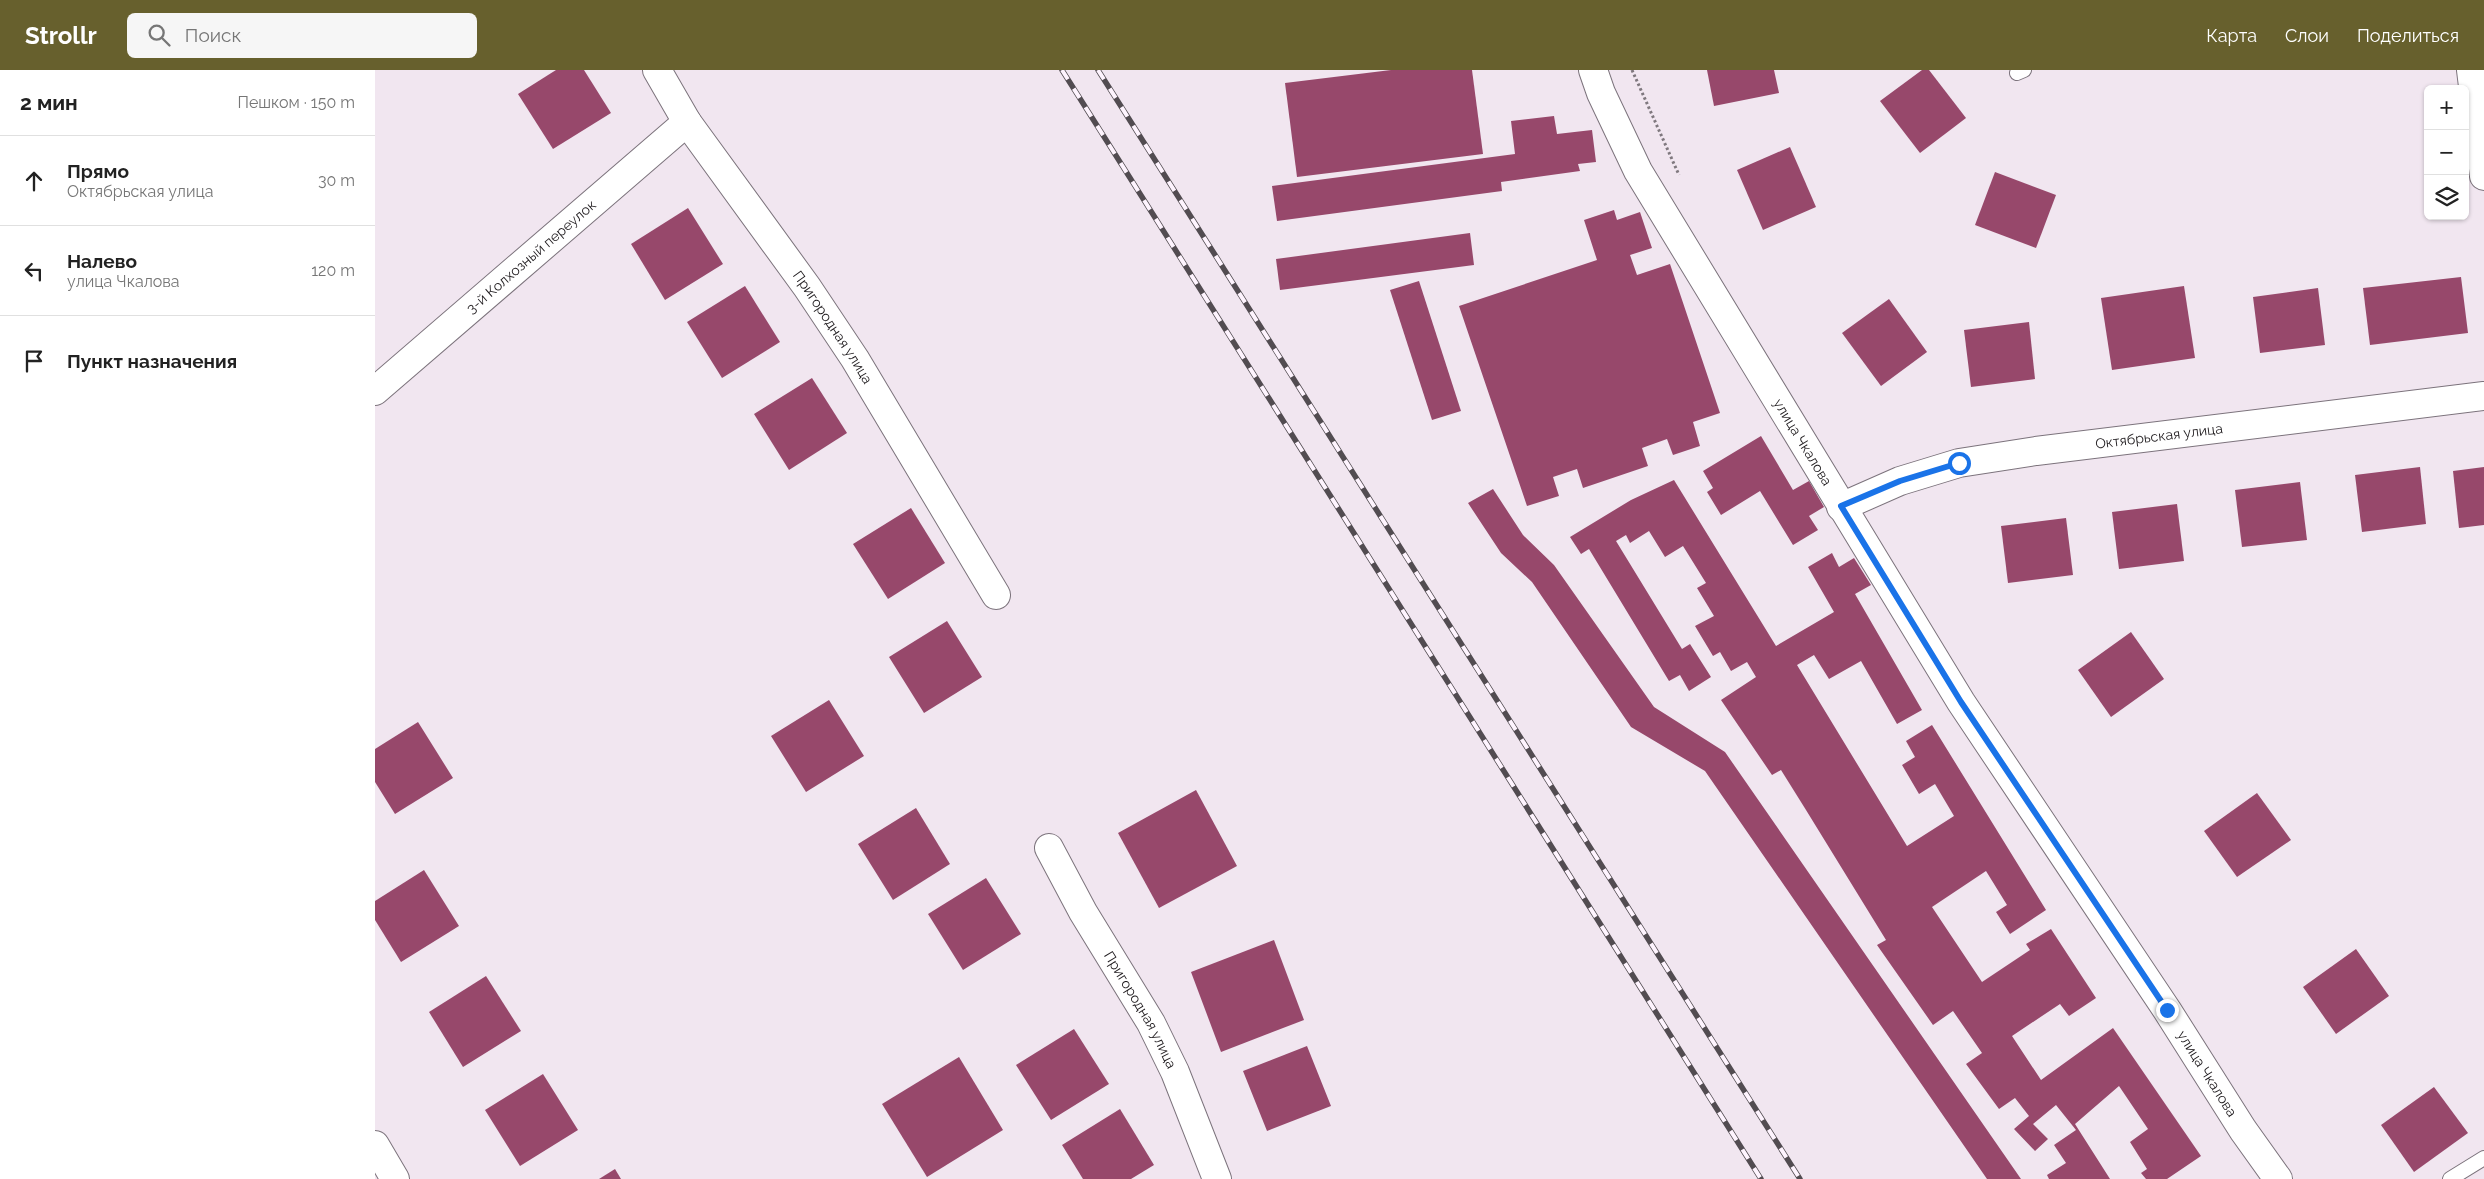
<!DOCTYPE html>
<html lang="ru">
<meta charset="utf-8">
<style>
:root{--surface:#fff;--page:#f6f6f6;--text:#222;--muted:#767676;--line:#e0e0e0;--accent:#67602d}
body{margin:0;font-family:Raleway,sans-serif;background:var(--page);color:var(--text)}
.controls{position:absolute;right:15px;top:15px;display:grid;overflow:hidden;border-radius:8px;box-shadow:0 1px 4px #0004}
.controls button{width:45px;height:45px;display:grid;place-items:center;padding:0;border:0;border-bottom:1px solid var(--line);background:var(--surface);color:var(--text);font:25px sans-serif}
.stop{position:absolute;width:15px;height:15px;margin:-11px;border:4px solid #1a73e8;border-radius:50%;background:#fff}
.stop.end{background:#1a73e8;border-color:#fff;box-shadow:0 1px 5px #0008}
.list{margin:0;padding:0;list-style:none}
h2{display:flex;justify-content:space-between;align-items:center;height:65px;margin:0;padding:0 20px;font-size:21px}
h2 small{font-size:16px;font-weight:400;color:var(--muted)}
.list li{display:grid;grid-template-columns:32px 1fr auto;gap:15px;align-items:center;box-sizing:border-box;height:90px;padding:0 20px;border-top:1px solid var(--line)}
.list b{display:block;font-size:19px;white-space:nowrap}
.list p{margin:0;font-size:16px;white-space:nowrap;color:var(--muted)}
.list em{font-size:16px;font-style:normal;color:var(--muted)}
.icon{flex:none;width:28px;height:28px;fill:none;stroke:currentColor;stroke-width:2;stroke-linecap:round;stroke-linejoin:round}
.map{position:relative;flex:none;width:2109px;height:1109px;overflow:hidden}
header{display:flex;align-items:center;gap:30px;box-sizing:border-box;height:70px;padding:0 25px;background:var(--accent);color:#fff}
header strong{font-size:24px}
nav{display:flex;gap:28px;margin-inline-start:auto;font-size:18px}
.search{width:350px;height:45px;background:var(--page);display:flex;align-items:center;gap:12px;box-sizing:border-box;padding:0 18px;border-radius:8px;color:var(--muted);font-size:19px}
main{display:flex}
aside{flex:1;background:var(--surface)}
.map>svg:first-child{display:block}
</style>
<header>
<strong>Strollr</strong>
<div class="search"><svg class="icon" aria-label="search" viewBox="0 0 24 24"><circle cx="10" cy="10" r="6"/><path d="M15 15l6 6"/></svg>Поиск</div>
<nav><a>Карта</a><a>Слои</a><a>Поделиться</a></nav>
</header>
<main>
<aside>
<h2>2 мин<small>Пешком · 150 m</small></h2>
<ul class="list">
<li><svg class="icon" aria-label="ahead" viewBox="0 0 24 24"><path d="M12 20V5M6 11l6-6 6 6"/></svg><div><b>Прямо</b><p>Октябрьская улица</p></div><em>30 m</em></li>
<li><svg class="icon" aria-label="left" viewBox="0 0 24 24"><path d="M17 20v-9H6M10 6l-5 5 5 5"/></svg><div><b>Налево</b><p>улица Чкалова</p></div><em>120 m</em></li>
<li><svg class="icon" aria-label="arrive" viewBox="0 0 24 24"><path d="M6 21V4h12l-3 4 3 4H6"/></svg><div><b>Пункт назначения</b></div></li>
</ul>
</aside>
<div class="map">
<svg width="2109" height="1109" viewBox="0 0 2109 1109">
<rect width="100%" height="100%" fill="#f1e6f0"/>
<g fill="#97486b">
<path d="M181,0H209L236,43L178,79L143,24Z"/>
<path d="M1016,0H1097L1108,84L922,107L910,13Z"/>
<path d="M1332,0H1399L1404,23L1339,36Z"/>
<path d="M1547,0H1554L1591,48L1545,83L1505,31Z"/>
<path d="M1179,46L1182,64L1217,60L1221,92L1203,94L1205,101L1126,112L1127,121L902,151L897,116L1140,84L1136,51Z"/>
<path d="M1415,77L1441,137L1388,160L1362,100Z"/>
<path d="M1620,102L1681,125L1661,178L1600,155Z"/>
<path d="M313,138L348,194L290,230L256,174Z"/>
<path d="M1239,140L1242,150L1265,142L1277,178L1255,185L1262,205L1295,194L1345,343L1318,352L1325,376L1298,385L1292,369L1267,378L1273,396L1208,418L1202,399L1178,407L1184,426L1152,436L1084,236L1222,190L1209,150Z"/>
<path d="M1095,163L1099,195L905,220L901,189Z"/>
<path d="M2086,207L2093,263L1995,275L1988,218Z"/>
<path d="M1044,211L1086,341L1057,350L1015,220Z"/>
<path d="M370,216L405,272L347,308L312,252Z"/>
<path d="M1809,216L1820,288L1737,300L1726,228Z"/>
<path d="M1943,218L1950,275L1885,283L1878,227Z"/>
<path d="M1514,229L1552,282L1506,316L1467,263Z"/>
<path d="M1654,252L1660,309L1596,317L1589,260Z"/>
<path d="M437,308L472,363L414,400L379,344Z"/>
<path d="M1386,366L1418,420L1434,411L1449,437L1434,446L1443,460L1418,475L1385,421L1346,445L1332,422L1338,418L1328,401Z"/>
<path d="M2045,397L2051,454L1987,462L1980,405Z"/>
<path d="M2109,397V455L2084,458L2078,401Z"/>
<path d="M1299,410L1401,576L1459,542L1433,497L1457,483L1464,497L1479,488L1496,515L1480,524L1547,640L1522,654L1486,591L1454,609L1439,585L1422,595L1532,776L1579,746L1560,714L1544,724L1527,695L1540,687L1531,671L1557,655L1671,840L1635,864L1621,842L1632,835L1611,801L1557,837L1607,912L1655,880L1651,874L1676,859L1721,928L1694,946L1685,934L1637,966L1666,1010L1738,958L1826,1086L1792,1109H1771L1766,1103L1772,1099L1755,1072L1773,1059L1744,1016L1700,1054L1735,1109H1674L1672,1105L1691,1093L1679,1075L1701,1060L1681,1035L1658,1054L1673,1069L1660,1081L1639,1059L1654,1046L1640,1028L1624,1039L1591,994L1607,983L1578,941L1558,955L1502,875L1511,870L1431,740L1406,700L1397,705L1346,630L1381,607L1372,592L1356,601L1345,582L1338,586L1320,556L1339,546L1322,518L1331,513L1308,476L1290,487L1274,461L1255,473L1251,465L1241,471L1307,579L1315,574L1336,607L1314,621L1305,605L1294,611L1214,479L1206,484L1195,467L1256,430Z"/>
<path d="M1925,412L1932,470L1867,477L1860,420Z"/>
<path d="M1118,419L1148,465L1179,495L1279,637L1350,682L1646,1109H1612L1330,701L1256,657L1157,512L1126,483L1093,433Z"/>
<path d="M1802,434L1809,491L1744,499L1737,442Z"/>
<path d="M536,438L570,493L513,529L478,474Z"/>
<path d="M1691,448L1698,505L1633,513L1626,456Z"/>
<path d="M572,551L607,607L549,643L514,587Z"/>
<path d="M1756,562L1789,609L1736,647L1703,600Z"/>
<path d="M454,630L489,686L431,722L396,666Z"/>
<path d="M43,652L78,708L20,744L0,712V679Z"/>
<path d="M821,720L862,796L784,838L743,763Z"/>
<path d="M1882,723L1916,770L1862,807L1829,761Z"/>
<path d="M541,738L575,794L518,830L483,774Z"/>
<path d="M49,800L84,856L26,892L0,850V831Z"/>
<path d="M611,808L646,864L588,900L553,844Z"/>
<path d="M899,870L929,950L846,982L816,902Z"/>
<path d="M1981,879L2014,926L1961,964L1928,917Z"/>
<path d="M111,906L146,961L88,997L54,942Z"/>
<path d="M699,959L734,1014L676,1050L641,995Z"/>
<path d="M932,976L956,1036L892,1061L868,1001Z"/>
<path d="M584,987L628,1060L552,1107L507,1034Z"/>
<path d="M168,1004L203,1060L145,1096L110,1040Z"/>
<path d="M2059,1017L2093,1063L2039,1102L2006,1055Z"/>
<path d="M745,1039L779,1095L756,1109H708L687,1075Z"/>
<path d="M240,1099L246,1109H224Z"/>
</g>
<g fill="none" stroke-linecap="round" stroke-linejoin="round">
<g stroke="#7c737c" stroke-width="16">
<g id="service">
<path d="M1642,3L1649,0"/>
<path d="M2075,1109L2109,1088"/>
</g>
</g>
<g stroke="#7c737c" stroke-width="30">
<g id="minor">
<path id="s1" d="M282,0L312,52L432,217L480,289L621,525"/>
<path d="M2096,0L2109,106"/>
<path id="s2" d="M0,321L312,52"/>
<path id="s3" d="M1466,437L1525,411L1584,393L1661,381L2109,326"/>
<path id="s4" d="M674,778L708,842L776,953L800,1002L842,1109"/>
</g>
</g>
<g stroke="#7c737c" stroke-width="30">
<g id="tertiary">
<path id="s5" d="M1218,0L1226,23L1263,101L1586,632L1792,940L1868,1060L1903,1109"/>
</g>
</g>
<g stroke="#7c737c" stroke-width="30">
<path id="secondary" d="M0,1075L20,1109"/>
</g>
<path stroke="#7f787e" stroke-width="3" stroke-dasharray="2.5 2.5" stroke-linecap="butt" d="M1257,0L1304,105"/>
<use href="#service" stroke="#fff" stroke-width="14"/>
<use href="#minor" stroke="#fff" stroke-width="28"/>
<use href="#tertiary" stroke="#fff" stroke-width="28"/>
<use href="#secondary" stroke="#fff" stroke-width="28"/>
<g stroke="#524c51" stroke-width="5.5">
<g id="rail">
<path d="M687,0L1386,1109"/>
<path d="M723,0L1425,1109"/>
</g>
</g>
<use href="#rail" stroke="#fef4fe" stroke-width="4" stroke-dasharray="11" stroke-linecap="butt"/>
</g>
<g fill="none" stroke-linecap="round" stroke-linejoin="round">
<path stroke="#1a73e8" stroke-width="6" d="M1584,393L1525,411L1466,436L1586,632L1792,940"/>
</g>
<g text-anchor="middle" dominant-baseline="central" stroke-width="5" stroke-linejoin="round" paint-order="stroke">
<g font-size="14" fill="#1e1a1d" stroke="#fef4fe">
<text stroke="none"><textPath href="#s2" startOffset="206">3-й Колхозный переулок</textPath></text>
<text stroke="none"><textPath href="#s1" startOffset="312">Пригородная улица</textPath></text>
<text stroke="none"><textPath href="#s3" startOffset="328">Октябрьская улица</textPath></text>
<text stroke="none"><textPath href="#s5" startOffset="428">улица Чкалова</textPath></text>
<text stroke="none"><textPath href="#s4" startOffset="186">Пригородная улица</textPath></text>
<text stroke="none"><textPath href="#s5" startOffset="1178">улица Чкалова</textPath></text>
</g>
</g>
</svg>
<div class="controls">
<button>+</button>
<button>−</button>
<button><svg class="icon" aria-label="layers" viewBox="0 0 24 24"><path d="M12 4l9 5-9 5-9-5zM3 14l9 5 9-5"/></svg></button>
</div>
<div class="stop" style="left:1584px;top:393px"></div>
<div class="stop end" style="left:1792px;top:940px"></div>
</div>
</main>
